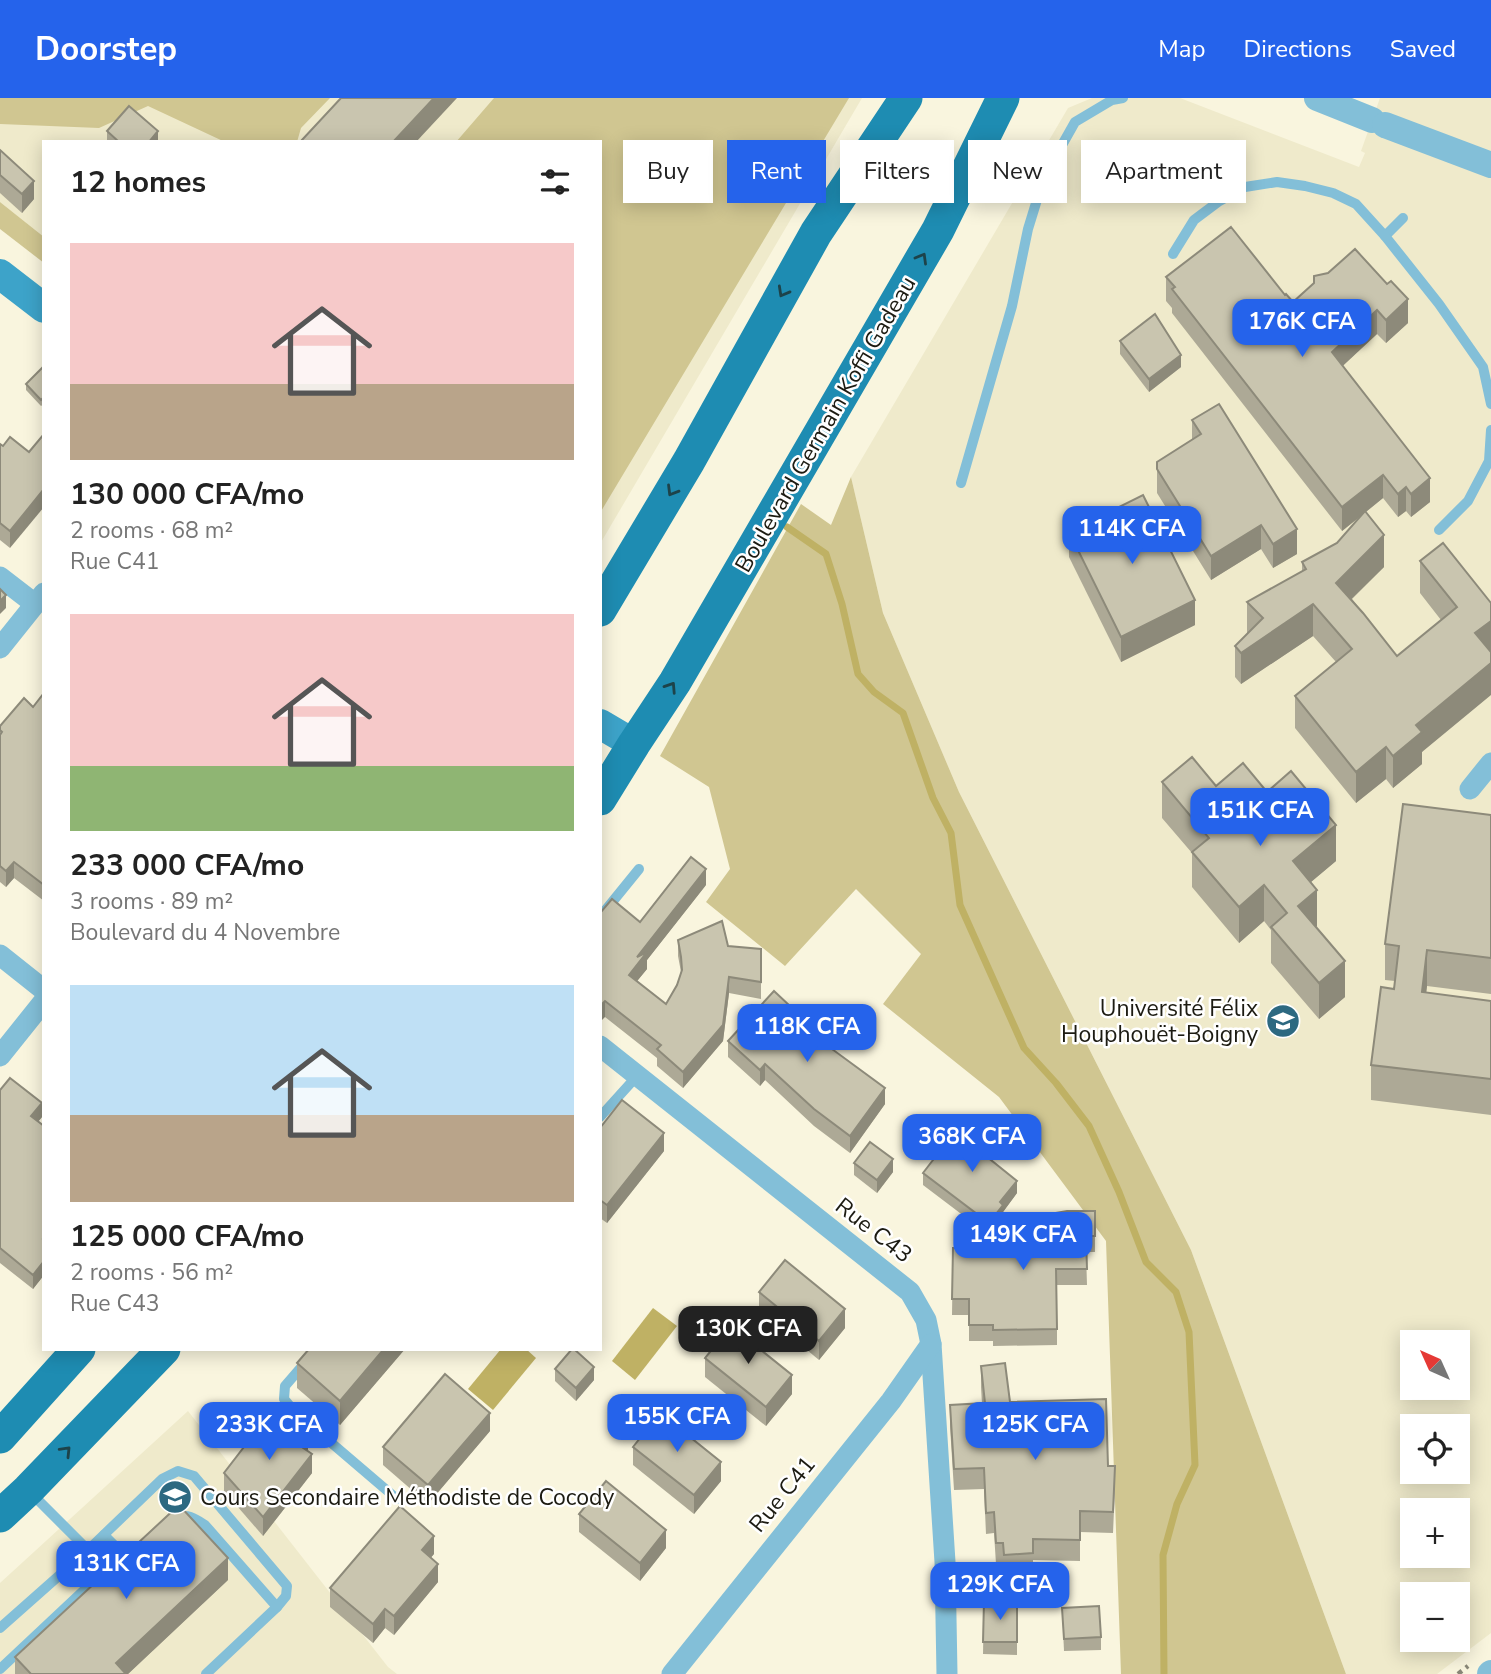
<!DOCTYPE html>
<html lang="en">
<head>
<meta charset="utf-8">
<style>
  :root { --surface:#fff; --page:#f2f2f2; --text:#222; --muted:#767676; --accent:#2563eb }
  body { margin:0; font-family:"Nunito Sans",sans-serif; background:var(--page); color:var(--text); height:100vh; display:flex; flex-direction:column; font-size:26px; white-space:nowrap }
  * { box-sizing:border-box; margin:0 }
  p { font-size:23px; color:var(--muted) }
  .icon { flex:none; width:38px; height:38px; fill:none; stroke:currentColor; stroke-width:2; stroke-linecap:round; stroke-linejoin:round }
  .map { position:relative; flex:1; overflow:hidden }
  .panel { position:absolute; left:42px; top:42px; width:560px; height:1211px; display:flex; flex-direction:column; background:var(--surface); border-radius:0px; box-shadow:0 4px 18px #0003 }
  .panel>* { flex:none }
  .guide { position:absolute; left:623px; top:42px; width:665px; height:63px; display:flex; gap:14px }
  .needle { width:46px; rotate:315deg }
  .tools { position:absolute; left:1400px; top:1232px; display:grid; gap:14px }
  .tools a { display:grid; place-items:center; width:70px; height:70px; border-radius:0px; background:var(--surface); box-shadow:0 4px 18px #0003; font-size:35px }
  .price { position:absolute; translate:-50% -60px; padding:0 16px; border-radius:14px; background:var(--accent); color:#fff; font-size:23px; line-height:46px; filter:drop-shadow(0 2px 4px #0008) }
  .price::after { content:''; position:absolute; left:50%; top:42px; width:21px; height:16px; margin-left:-10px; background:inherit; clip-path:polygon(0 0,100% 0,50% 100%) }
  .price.on { background:#222; color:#fff }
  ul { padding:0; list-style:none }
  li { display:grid; align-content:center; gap:14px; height:371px; padding:0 28px }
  li span { display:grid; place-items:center; height:217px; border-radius:0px; color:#555 }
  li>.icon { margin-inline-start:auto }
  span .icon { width:126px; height:126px; fill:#fffc; stroke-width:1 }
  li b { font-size:30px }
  h2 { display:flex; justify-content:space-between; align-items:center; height:84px; padding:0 28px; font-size:30px }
  .pill { padding:0 24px; border-radius:0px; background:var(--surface); box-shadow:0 4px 18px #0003; font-size:24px; line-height:63px }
  .pill.on { background:var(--accent); color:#fff }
  header { display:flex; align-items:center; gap:42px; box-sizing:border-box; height:98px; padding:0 35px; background:var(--accent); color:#fff }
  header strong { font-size:33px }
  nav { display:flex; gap:38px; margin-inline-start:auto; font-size:24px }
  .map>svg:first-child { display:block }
  .built { fill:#efeacb; fill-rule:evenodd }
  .green { fill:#d0c691 }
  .water { fill:#bfb164 }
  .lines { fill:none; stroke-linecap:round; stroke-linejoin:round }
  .stream { stroke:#bfb164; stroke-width:7 }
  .path { stroke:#898777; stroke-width:4.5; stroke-dasharray:5 5; stroke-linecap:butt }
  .service { stroke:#83bfd8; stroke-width:10 }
  .minor { stroke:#83bfd8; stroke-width:21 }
  .tertiary { stroke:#83bfd8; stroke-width:26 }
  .secondary { stroke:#3da3c9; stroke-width:30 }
  .primary { stroke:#1e8cb2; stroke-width:33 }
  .wall { fill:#ada996 }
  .shaded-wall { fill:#8d8a7a }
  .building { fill:#c9c5af; stroke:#8d8a7a; stroke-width:2 }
  .oneway { stroke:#1d434a }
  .labels { text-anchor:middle; stroke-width:5; stroke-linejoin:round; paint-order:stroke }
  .street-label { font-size:23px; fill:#1c1b12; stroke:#fff }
  .poi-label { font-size:23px; fill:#1c1b12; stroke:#fff; text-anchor:end }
</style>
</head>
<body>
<header>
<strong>Doorstep</strong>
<nav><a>Map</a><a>Directions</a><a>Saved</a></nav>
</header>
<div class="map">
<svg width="1491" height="1576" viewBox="0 0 1491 1576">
  <rect width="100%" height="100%" fill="#f9f5de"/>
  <g class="built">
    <polygon points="0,0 862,0 600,446 600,44 44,44 44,139 0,104"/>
    <path d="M1092 0H1180L1359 69 1365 55 1361 53 1380 0H1491V1535L1437 1576H1346L1191 1152 959 694 883 515 851 379 1068 10ZM1412 1244H1458V1290H1412ZM1412 1328H1458V1374H1412ZM1412 1412H1458V1458H1412ZM1412 1496H1458V1542H1412Z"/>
    <polygon points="188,1313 388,1569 397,1576 0,1576 0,1485"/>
  </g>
  <g class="green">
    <polygon points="0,0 330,0 301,30 297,44 225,44 148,8 99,30 0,26"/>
    <polygon points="494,0 849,0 600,415 600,44 456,44"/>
    <polygon points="0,104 44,139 44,165 0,131"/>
    <polygon points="851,379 883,515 959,694 1191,1152 1346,1576 1121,1576 1106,1143 999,999 883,906 921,856 856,791 785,868 706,804 730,771 709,689 660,658 801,406 831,427"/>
  </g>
  <g class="water">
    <polygon points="653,1210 677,1228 635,1282 612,1263"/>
    <polygon points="501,1251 526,1251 536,1260 493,1312 468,1291"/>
  </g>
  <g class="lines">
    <polyline class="stream" points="787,429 826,456 842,506 858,576 874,594 903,615 933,700 951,735 960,807 1024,950 1056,985 1089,1028 1119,1094 1146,1164 1176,1194 1189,1234 1195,1367 1177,1406 1163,1457 1164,1576"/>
    <polyline class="path" points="1458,1576 1468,1568"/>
    <g class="service">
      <polyline points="1385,138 1403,120"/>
      <polyline points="1173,156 1194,122 1218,104 1245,89 1277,84 1305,88 1333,95 1356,106 1385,138 1439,206 1483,269 1491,306"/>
      <polyline points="961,385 1012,208 1028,131 1044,79 1075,24 1112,2 1123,0"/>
      <polyline points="1439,432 1468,403 1489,363 1491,332"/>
      <polyline points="600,819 639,771"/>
      <polyline points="600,1019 637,978"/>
      <polyline points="317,1251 285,1288 284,1301 294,1313 397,1401"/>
      <path d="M176 1421C186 1414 196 1421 205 1427L277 1509"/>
      <polyline points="104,1437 125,1458 138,1455"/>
      <polyline points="0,1530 88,1452 30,1394"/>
      <polyline points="0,1571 95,1482 100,1475 99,1467 88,1452 162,1381 178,1373 194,1378 287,1488 286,1498 277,1509 206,1576"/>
    </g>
    <g class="minor">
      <polyline points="0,479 35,506"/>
      <polyline points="0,550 44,495"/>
      <polyline points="1470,691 1491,665"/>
      <polyline points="0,857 44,892"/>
      <polyline points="600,948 910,1194 926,1222 931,1246 945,1464 947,1576"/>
      <polyline points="0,958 44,903"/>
      <polyline points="672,1576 891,1303 931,1246"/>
    </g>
    <g class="tertiary">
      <polyline points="1317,0 1372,22"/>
      <polyline points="1385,27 1491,67"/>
      <polyline points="1490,1576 1491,1575"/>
    </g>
    <g class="secondary">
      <polyline points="0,176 44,210"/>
      <polyline points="600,626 634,646"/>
    </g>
    <g class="primary">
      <polyline points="600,512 689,363 816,135 906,0"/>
      <polyline points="600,701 634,646 675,584 938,132 1003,0"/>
      <polyline points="0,1339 79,1251"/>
      <polyline points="0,1418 28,1392 164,1251"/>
    </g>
  </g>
  <g class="wall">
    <polygon points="107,33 158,44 107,44"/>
    <polygon points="0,52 34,101 22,115 0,95"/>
    <polygon points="1166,179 1285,197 1293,204 1314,185 1408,225 1386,245 1377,236 1342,268 1430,404 1411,419 1406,413 1398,419 1383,400 1366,414 1384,469 1352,501 1397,558 1441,522 1420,495 1420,463 1491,505 1422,654 1422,666 1393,690 1386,681 1356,705 1295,630 1295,598 1336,564 1313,538 1241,586 1235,579 1235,548 1247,536 1247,504 1302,474 1302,464 1337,445 1362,417 1342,433 1172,215 1172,210 1166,203"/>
    <polygon points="1120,243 1181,269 1149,294 1120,256"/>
    <polygon points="44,272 44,306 41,308 26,292 26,286"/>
    <polygon points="1192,322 1297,456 1273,470 1261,451 1211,482 1157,395 1157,364 1192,342"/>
    <polygon points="10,339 10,450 0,442 0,346 3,348"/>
    <polygon points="1069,434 1195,527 1121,564 1069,459"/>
    <polygon points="44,595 44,803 14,780 6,789 0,784 0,628 33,609"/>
    <polygon points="1162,684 1267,694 1336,763 1311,784 1317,828 1316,829 1345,899 1319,921 1271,865 1271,832 1264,823 1239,845 1192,789 1192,755 1162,720"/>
    <polygon points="1491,717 1491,896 1427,888 1426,895 1491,903 1491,1017 1371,1002 1371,967 1394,891 1395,883 1385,882 1385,846"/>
    <polygon points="706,787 647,862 647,871 637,883 666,906 677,887 681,874 678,858 678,842 728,848 761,851 761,901 729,895 723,943 683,990 657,968 657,960 605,919 600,815 640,824"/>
    <polygon points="728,943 824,945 885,1006 850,1055 814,1028 765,982 760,988 728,959"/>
    <polygon points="0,992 42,1019 38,1024 44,1028 44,1177 33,1191 0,1165"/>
    <polygon points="600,1030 664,1053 607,1125 600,1120"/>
    <polygon points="943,1056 995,1058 992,1063 1017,1095 1003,1114 1003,1119 989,1137 923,1087 923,1075"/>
    <polygon points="854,1065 893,1074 877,1095 854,1077"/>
    <polygon points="1095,1113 1095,1154 1086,1154 1087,1187 1057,1187 1057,1247 993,1248 993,1243 969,1243 969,1217 952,1217 953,1150 1023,1149 1021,1137 1021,1121"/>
    <polygon points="759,1194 845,1230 819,1262 759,1212"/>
    <polygon points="405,1251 340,1327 297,1290 297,1265"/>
    <polygon points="705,1260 792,1296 766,1328 705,1279"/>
    <polygon points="981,1268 1010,1304 1108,1368 1115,1389 1113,1435 1080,1434 1080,1463 1033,1462 1033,1476 1004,1478 1003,1466 996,1466 994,1435 986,1436 984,1391 954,1392 950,1328 950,1307 982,1306 981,1289"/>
    <polygon points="555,1271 594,1282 576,1303 555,1283"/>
    <polygon points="490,1333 428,1406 383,1367 383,1349"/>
    <polygon points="633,1349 721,1383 694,1416 633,1367"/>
    <polygon points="308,1354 312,1375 263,1438 224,1393 224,1375"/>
    <polygon points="579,1416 666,1450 640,1483 579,1434"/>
    <polygon points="434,1456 431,1459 438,1484 394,1537 385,1530 373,1545 330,1509 330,1490"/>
    <polygon points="228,1482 128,1576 15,1576 15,1559"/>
    <polygon points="984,1503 1017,1504 1017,1557 983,1556"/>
    <polygon points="1062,1510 1101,1539 1101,1552 1064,1553"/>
  </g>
  <g class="shaded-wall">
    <polygon points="434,0 457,0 416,44 393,44"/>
    <polygon points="158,33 158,44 149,44"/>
    <polygon points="34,83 34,101 22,115 22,96"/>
    <polygon points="1408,201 1408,225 1386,245 1386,222"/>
    <polygon points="1377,212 1377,236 1332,278 1332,254"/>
    <polygon points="1181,257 1181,269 1149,294 1149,281"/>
    <polygon points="1383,377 1383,400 1342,433 1342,409"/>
    <polygon points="1430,380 1430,404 1411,419 1411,396"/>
    <polygon points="1406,389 1406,413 1398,419 1398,396"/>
    <polygon points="44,391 44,409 10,450 10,433"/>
    <polygon points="1261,427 1261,451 1211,482 1211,458"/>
    <polygon points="1297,431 1297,456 1273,470 1273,446"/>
    <polygon points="1384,437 1384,469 1336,516 1336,485"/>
    <polygon points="6,497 6,510 0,516 0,503"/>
    <polygon points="1195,502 1195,527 1121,564 1121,539"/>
    <polygon points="1313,506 1313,538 1241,586 1241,555"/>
    <polygon points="1491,523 1491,555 1475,535"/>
    <polygon points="1491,565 1491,597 1422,654 1422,666 1393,690 1393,658 1416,627"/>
    <polygon points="1386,649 1386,681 1356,705 1356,674"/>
    <polygon points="1336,727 1336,763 1293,799 1293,763"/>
    <polygon points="14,764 14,780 6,789 6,773"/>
    <polygon points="706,771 706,787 647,862 647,871 629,893 629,877 637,859"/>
    <polygon points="1264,787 1264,823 1239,845 1239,809"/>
    <polygon points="1317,792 1317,828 1298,844 1298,808"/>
    <polygon points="1427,852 1427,888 1422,930 1422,894"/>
    <polygon points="1345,863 1345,899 1319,921 1319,885"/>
    <polygon points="729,879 729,895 723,943 683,990 683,974"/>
    <polygon points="605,903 605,919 600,924 600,908"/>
    <polygon points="765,966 765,982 760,988 760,972"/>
    <polygon points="885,990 885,1006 850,1055 850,1038"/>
    <polygon points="42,1005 42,1019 31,1032 31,1018"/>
    <polygon points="664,1035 664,1053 607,1125 607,1107"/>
    <polygon points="995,1046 995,1058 986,1071 986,1058"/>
    <polygon points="893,1061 893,1074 877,1095 877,1082"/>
    <polygon points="1017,1083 1017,1095 1003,1114 1003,1119 989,1137 989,1125 1000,1104"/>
    <polygon points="44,1163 44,1177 33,1191 33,1177"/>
    <polygon points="845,1211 845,1230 819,1262 819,1243"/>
    <polygon points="384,1251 405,1251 340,1327 340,1303"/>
    <polygon points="594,1269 594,1282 576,1303 576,1290"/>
    <polygon points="792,1277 792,1296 766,1328 766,1309"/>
    <polygon points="490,1315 490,1333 428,1406 428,1387"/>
    <polygon points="308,1337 308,1355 299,1347"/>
    <polygon points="312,1356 312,1375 263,1438 263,1419"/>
    <polygon points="721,1364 721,1383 694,1416 694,1397"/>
    <polygon points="666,1432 666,1450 640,1483 640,1465"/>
    <polygon points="434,1438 434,1456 422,1470 422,1452"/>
    <polygon points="228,1460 228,1482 128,1576 116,1576 116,1565"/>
    <polygon points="438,1466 438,1484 394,1537 394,1518"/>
    <polygon points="385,1511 385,1530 373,1545 373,1526"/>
  </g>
  <g class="building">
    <polygon points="341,0 434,0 393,44 302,44 301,43"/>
    <polygon points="129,8 158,33 149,44 119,44 107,33"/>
    <polygon points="0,52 34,83 22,96 0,77"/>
    <polygon points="1231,129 1285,197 1286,196 1293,204 1314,185 1314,178 1328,175 1355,151 1387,186 1391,183 1408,201 1386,222 1377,212 1332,254 1430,380 1411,396 1406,389 1398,396 1383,377 1342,409 1172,191 1175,189 1166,179"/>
    <polygon points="1155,216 1181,257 1149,281 1120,243"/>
    <polygon points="42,270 44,272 44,299 41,302 26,286"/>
    <polygon points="1219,306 1297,431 1273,446 1261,427 1211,458 1157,371 1157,364 1201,336 1192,322"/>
    <polygon points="44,336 44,391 10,433 0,425 0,346 3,348 10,339 29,354"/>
    <polygon points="1143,397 1195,502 1121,539 1069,434"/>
    <polygon points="1365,413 1384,437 1336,485 1363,515 1397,558 1457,509 1420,463 1443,445 1491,505 1491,523 1475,535 1491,554 1491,565 1416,627 1422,634 1393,658 1386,649 1356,674 1295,598 1352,551 1313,506 1241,555 1235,548 1263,520 1247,504 1306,471 1302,464 1337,445"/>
    <polygon points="0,491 6,497 0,503"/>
    <polygon points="44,595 44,787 14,764 6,773 0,768 0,637 2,634 0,632 0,628 24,600 33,609"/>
    <polygon points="1192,659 1216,688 1243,665 1267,694 1291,673 1336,727 1293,763 1317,792 1298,808 1345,863 1319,885 1271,829 1287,815 1264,787 1239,809 1192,754 1209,740 1162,684"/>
    <polygon points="1403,706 1491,717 1491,860 1427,852 1422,894 1491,903 1491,981 1371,967 1381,889 1394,891 1399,848 1385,846"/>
    <polygon points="691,759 706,771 637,859 647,854 629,877 666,906 677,887 682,872 681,859 678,842 722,823 728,848 761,851 761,884 729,879 723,927 683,974 657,951 661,947 605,903 600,908 600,815 612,801 640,824"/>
    <polygon points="774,893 824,940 821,943 885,990 850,1038 814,1011 765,966 760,972 728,943"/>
    <polygon points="10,980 42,1005 31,1018 44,1028 44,1140 43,1141 44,1142 44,1163 33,1177 0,1150 0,992"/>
    <polygon points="622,1002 664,1035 607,1107 600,1102 600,1030"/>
    <polygon points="966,1025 995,1046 986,1058 1017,1083 1000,1104 1003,1107 989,1125 923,1075 940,1053 943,1056"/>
    <polygon points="870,1044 893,1061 877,1082 854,1065"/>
    <polygon points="1067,1113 1095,1113 1095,1138 1086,1138 1087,1171 1056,1171 1057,1231 993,1232 993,1227 969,1227 969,1201 952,1201 953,1150 1025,1149 1021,1121"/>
    <polygon points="785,1162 845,1211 819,1243 759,1194"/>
    <polygon points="731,1228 792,1277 766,1309 705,1260"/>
    <polygon points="309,1251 384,1251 340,1303 297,1265"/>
    <polygon points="572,1251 574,1251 594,1269 576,1290 555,1271"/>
    <polygon points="1005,1265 1010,1304 1106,1301 1108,1368 1115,1368 1113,1414 1080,1413 1080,1442 1033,1441 1033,1455 1004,1457 1003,1445 996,1445 994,1414 986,1415 984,1370 954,1371 950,1307 985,1305 981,1268"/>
    <polygon points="445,1276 490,1315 428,1387 383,1349"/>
    <polygon points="274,1310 308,1337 299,1347 312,1356 263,1419 224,1375"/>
    <polygon points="660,1315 721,1364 694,1397 633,1349"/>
    <polygon points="606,1383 666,1432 640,1465 579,1416"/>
    <polygon points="179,1407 228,1460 116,1565 126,1576 31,1576 15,1559"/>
    <polygon points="400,1408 434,1438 422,1452 438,1466 394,1518 385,1511 373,1526 330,1490"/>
    <polygon points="984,1503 1017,1504 1017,1544 983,1544"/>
    <polygon points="1099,1508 1101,1539 1064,1541 1062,1510"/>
  </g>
  <defs><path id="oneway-chevron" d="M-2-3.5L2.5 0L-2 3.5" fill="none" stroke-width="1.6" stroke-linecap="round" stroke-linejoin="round" transform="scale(1.75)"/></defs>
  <g class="oneway">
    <use href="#oneway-chevron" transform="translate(922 160) rotate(-60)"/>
    <use href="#oneway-chevron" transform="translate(783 194) rotate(119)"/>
    <use href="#oneway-chevron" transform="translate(672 393) rotate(121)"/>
    <use href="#oneway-chevron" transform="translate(671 589) rotate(-57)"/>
    <use href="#oneway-chevron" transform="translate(66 1353) rotate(-46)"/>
  </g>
  <defs>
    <g id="university-disc" transform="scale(1.75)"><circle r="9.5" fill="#2d6981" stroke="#fff"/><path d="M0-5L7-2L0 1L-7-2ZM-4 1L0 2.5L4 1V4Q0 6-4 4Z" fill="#fff"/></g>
    <g id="school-disc" transform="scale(1.75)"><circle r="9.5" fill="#2d6981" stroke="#fff"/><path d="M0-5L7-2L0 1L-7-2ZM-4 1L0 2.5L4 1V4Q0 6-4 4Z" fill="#fff"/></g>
  </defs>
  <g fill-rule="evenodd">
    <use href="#university-disc" x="1283" y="923"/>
    <use href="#school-disc" x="175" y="1399"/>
  </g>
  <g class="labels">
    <g class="street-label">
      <text transform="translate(825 326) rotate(-60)" y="8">Boulevard Germain Koffi Gadeau</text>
      <text transform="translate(874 1132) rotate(38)" y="8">Rue C43</text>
      <text transform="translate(782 1396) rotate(-51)" y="8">Rue C41</text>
    </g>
    <g class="poi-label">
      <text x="1258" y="918">Université Félix<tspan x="1258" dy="26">Houphouët-Boigny</tspan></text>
      <text x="200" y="1407" text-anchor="start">Cours Secondaire Méthodiste de Cocody</text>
    </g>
  </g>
</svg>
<div class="tools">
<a><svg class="needle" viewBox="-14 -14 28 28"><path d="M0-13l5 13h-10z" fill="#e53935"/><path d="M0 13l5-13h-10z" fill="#767676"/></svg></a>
<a><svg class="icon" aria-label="locate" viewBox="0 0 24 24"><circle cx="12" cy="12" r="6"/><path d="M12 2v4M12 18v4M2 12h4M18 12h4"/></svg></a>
<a>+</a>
<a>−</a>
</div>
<b class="price" style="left:1302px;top:261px">176K CFA</b>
<b class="price" style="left:1132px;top:468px">114K CFA</b>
<b class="price" style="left:1260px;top:750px">151K CFA</b>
<b class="price" style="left:807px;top:966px">118K CFA</b>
<b class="price" style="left:972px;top:1076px">368K CFA</b>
<b class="price" style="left:1023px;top:1174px">149K CFA</b>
<b class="price on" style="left:748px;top:1268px">130K CFA</b>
<b class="price" style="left:677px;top:1356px">155K CFA</b>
<b class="price" style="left:269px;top:1364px">233K CFA</b>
<b class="price" style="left:1035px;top:1364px">125K CFA</b>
<b class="price" style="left:126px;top:1503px">131K CFA</b>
<b class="price" style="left:1000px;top:1524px">129K CFA</b>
<div class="guide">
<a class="pill">Buy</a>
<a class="pill on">Rent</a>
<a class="pill">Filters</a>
<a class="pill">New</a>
<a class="pill">Apartment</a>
</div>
<section class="panel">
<h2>12 homes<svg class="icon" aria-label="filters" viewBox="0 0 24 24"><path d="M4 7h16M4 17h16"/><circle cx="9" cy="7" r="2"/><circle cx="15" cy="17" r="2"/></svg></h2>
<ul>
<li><span style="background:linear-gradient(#f6c9c9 65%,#b9a48a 0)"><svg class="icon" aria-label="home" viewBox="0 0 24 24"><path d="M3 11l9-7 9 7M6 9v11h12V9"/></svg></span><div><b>130 000 CFA/mo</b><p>2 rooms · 68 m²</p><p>Rue C41</p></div></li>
<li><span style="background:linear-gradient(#f6c9c9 70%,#8fb573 0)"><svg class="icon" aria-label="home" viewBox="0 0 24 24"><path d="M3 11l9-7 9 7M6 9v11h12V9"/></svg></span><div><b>233 000 CFA/mo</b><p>3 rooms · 89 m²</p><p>Boulevard du 4 Novembre</p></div></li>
<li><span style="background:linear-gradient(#bfe0f5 60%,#b9a48a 0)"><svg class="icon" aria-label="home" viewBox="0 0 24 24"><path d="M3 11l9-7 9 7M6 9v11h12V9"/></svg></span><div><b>125 000 CFA/mo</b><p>2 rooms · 56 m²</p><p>Rue C43</p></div></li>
</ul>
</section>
</div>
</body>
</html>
